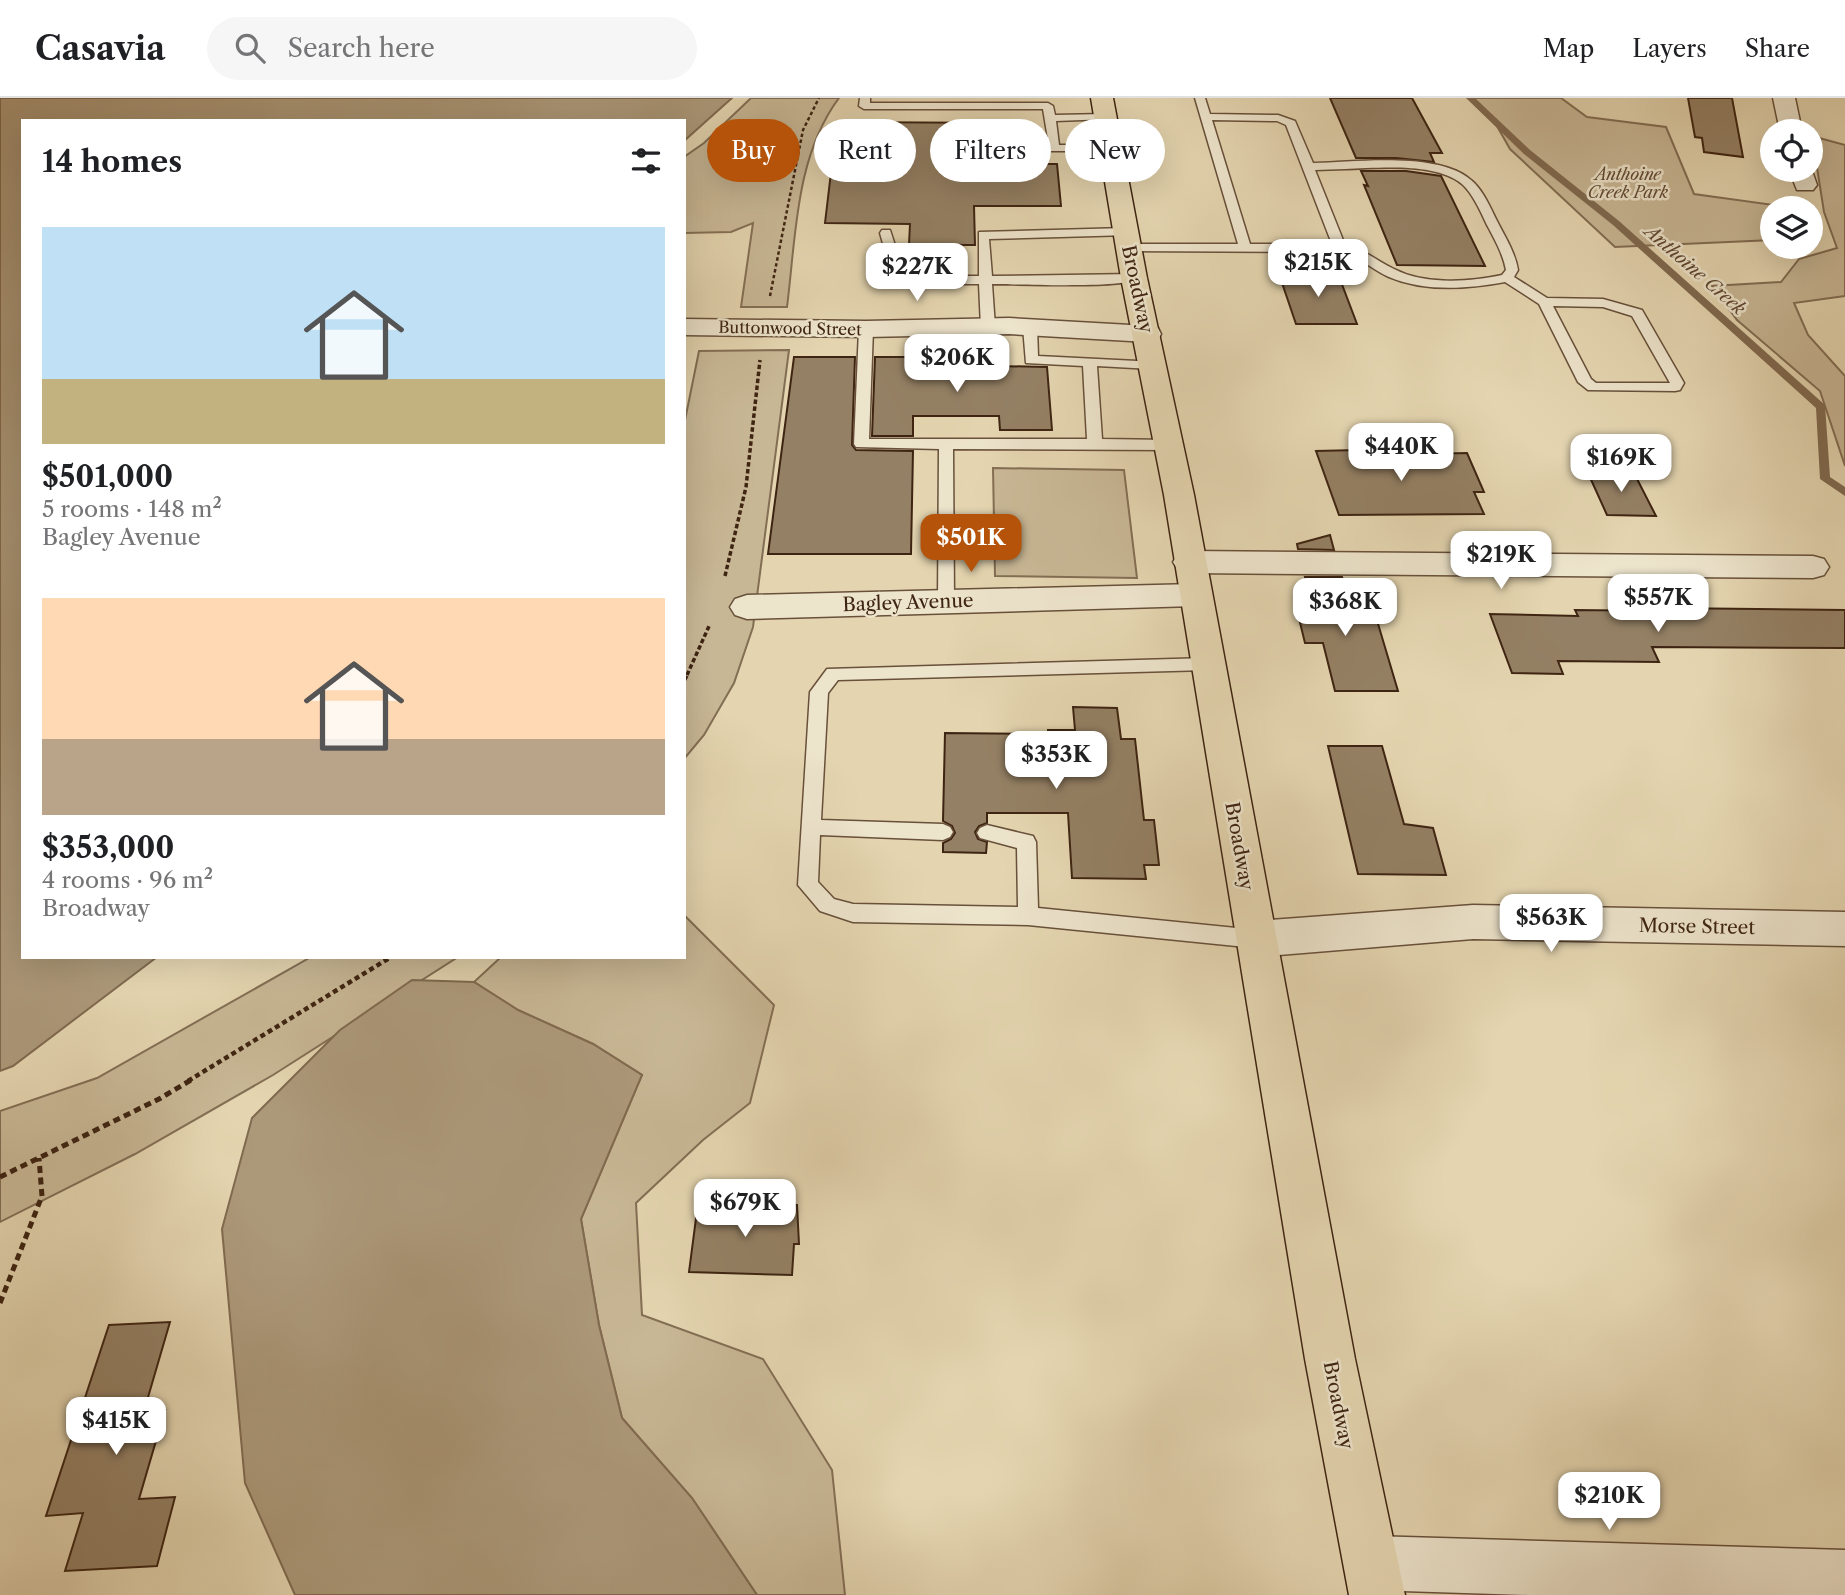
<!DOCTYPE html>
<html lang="en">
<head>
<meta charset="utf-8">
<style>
  :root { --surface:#fff; --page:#f6f6f6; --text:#202124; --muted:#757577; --line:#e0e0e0; --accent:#b45309 }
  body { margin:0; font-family:"Libre Caslon Text",serif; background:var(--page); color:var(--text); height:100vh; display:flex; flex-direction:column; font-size:26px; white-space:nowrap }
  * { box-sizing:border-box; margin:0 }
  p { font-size:23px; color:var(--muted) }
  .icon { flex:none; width:38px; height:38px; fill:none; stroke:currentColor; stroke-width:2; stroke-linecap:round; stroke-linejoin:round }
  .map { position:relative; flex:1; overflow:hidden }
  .drawer { position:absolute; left:21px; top:21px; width:665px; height:840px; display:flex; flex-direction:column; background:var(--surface); border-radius:0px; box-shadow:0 7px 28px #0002 }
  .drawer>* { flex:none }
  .top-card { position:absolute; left:707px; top:21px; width:665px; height:63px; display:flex; gap:14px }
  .fabs { position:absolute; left:1760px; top:21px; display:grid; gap:14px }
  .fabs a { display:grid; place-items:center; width:63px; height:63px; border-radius:50%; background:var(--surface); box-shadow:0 7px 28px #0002; font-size:35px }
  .price { position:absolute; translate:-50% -60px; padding:0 16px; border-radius:14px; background:#fff; color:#222; font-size:23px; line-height:46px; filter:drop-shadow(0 2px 4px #0008) }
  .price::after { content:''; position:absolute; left:50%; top:42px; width:21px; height:16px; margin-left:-10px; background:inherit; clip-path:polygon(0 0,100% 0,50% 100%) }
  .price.selected { background:var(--accent); color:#fff }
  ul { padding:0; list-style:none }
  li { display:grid; align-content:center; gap:14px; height:371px; padding:0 21px }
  li span { display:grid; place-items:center; height:217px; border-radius:0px; color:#555 }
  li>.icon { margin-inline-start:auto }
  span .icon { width:126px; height:126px; fill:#fffc; stroke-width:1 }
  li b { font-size:30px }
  h2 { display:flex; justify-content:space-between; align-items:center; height:84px; padding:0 21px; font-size:30px }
  .tag { padding:0 24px; border-radius:32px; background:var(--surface); box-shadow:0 7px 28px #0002; font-size:24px; line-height:63px }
  .tag.selected { background:var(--accent); color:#fff }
  header { display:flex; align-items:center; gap:42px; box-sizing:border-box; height:98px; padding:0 35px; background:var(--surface); border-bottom:2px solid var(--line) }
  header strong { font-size:33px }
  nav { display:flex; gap:38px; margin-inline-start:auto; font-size:24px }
  .search { width:490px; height:63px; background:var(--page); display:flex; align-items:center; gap:18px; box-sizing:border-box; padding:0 24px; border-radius:38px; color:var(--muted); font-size:26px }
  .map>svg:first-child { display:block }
  .green { fill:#c8b795; stroke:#836e54; stroke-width:2 }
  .water { fill:#ac997a; stroke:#806a50; stroke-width:2 }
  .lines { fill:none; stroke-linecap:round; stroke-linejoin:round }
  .stream { fill:#806a50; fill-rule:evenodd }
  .building { fill:#948064; stroke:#3e2412; stroke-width:2 }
  .service-casing { stroke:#68503a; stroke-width:3 }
  .minor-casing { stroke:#68503a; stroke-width:3 }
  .primary-casing { stroke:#3e2412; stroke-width:3 }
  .path-far3 { stroke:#3e2412; stroke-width:2.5; stroke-dasharray:3.5 2.5; stroke-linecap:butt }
  .path-far2 { stroke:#3e2412; stroke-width:3.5; stroke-dasharray:4.5 2.5; stroke-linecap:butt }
  .path-far1 { stroke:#3e2412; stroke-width:4.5; stroke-dasharray:5 3.5; stroke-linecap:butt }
  .path { stroke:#3e2412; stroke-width:5; stroke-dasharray:7 4.5; stroke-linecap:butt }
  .service { fill:#ede4cc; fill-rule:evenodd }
  .minor { fill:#ede4cc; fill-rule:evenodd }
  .primary { fill:#e4d5b0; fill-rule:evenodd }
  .labels { text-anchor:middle; stroke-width:5; stroke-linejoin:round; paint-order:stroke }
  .far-park-label { font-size:16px; font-style:italic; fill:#604933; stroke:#ede4cc }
  .far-street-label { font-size:16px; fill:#3e2412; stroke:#ede4cc }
  .far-water-label { font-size:18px; font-style:italic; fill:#5f4731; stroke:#ede4cc }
  .street-label { font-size:19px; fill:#3e2412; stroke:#ede4cc }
</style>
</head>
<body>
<header>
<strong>Casavia</strong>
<div class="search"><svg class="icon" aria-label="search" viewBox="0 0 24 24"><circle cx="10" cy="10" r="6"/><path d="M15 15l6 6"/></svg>Search here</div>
<nav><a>Map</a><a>Layers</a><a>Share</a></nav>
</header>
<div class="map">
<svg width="1845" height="1497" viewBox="0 0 1845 1497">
  <rect width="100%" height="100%" fill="#e4d5b0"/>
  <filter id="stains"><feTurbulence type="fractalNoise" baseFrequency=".00286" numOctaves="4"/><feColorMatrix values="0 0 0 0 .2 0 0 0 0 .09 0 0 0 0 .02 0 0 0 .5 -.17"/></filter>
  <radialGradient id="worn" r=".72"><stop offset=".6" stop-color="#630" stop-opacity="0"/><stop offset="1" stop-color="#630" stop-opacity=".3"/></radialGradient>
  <g class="green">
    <path d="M751 0H839C795 59 796 139 787 209H741L753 125 731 134 684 135V59L704 45Z"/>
    <polygon points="1470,0 1561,0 1587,19 1666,29 1694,96 1774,107 1773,142 1615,149 1510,51 1493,21"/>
    <polygon points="1812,38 1845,47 1845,198 1794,205 1808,237 1845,278 1845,368 1820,293 1737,222 1712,188 1781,184 1799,161 1837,150 1824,114"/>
    <polygon points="789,252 753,529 734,585 704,637 684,661 684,327 699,253"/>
    <polygon points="993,370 1124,372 1137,480 995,478"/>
    <polygon points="684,817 774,907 750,1005 703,1042 636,1105 642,1217 763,1261 832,1372 845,1497 757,1497 692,1400 622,1320 599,1227 581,1121 642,977 593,946 518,912 474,884 501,859 684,859"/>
    <polygon points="311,859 458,859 273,977 135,1056 0,1124 0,1013 97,980"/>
  </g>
  <g class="water">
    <polygon points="0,0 732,0 684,43 684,23 23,23 23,859 157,859 13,968 0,973"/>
    <polygon points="412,882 474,884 518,912 593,946 642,977 581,1121 599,1227 622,1320 692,1400 757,1497 295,1497 245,1385 222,1131 252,1020 340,932"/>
  </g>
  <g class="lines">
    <polygon class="stream" points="1466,0 1475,0 1530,52 1619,123 1825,307 1830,379 1845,389 1845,398 1820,381 1816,310 1613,127 1524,56"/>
  </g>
  <g class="building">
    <polygon points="1330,0 1412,0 1442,55 1430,55 1434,64 1396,60 1356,60"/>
    <polygon points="1688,0 1732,0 1743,59 1704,54 1702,40 1695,39"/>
    <polygon points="837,24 1009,25 1011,66 1057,66 1061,108 974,108 975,147 909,147 910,126 825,125"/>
    <polygon points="1361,73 1406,73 1441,78 1485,168 1397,167 1364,87 1368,88"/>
    <polygon points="1279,176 1338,176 1357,226 1296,226"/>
    <polygon points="794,259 855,259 852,347 856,352 913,353 911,456 768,456"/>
    <polygon points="875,259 950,259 950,267 1047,269 1052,332 1000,332 999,318 913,318 913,338 872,338"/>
    <polygon points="1359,352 1360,355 1378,355 1379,357 1467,355 1484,394 1474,394 1484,416 1339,417 1316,353"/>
    <polygon points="1588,375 1634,375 1656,418 1607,417"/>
    <polygon points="1330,437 1334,452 1298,451 1297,446"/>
    <polygon points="1305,479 1342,479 1353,519 1376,519 1398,593 1335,593 1323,545 1305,545 1295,504 1312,504"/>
    <polygon points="1665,510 1845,512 1845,550 1652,549 1659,564 1558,563 1563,576 1512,575 1490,516 1578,518 1575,512 1667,513"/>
    <polygon points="1073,609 1117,610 1121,641 1135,641 1144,722 1154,722 1159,767 1144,767 1146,781 1072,780 1068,715 987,715 987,725 979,728 975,734 978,741 987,744 986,755 943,754 943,745 951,741 955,735 952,728 943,723 945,635 1048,636 1048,632 1075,632"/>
    <polygon points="1328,648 1382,648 1404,726 1433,730 1446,777 1358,776"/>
    <polygon points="698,1105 797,1107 799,1146 794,1146 792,1177 689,1174"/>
    <polygon points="170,1224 144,1313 165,1312 139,1401 175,1399 157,1468 65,1473 83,1415 46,1418 109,1227"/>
  </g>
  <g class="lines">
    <g class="service-casing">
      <g id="service">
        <polygon points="860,0 870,0 870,5 1048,5 1053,8 1055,17 1105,16 1109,17 1109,21 1056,23 1059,47 1111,47 1117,50 1111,53 1050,53 1043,11 864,11 859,8"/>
        <path d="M1195 0H1205L1210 16 1278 17 1295 23 1313 65C1354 64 1439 53 1471 82 1483 92 1490 109 1497 123 1505 139 1515 154 1518 172L1514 179 1547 200 1603 201 1642 212 1684 285 1680 292 1675 293 1588 292 1578 284 1539 206 1505 184C1468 191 1424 194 1389 179 1372 172 1359 157 1340 154L1125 153V147L1129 146H1238ZM1212 22 1277 23 1286 27 1332 146H1250ZM1345 71C1378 70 1436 64 1462 86 1473 96 1481 114 1487 127 1495 142 1503 156 1506 172L1502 177C1469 184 1425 187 1394 171 1377 163 1364 151 1345 147L1315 72ZM1553 208 1603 209 1632 218 1670 285H1596L1591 281Z"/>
        <path d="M1126 130 1130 131V137L989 141 992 178 1134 176 1140 180C1127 191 1017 186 992 186L995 229 988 233 981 229 979 186H915L892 177 880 135 882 132H890L903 172 917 178H979V134Z"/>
        <polygon points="1030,225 1037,229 1038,258 1157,264 1159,267 1152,271 1097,268 1102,341 1169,342 1176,347 1169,352 953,351 954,503 952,507 940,507 938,503 939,351 856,349 854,346 859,231 866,227 873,231 869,341 1087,341 1083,268 1026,265 1023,229"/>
        <polygon points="1208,560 1214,562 1217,566 1214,570 1208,572 838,582 828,595 821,722 943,726 950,729 953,734 950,739 943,742 820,737 818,784 834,801 853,806 1018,809 1017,750 980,740 977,735 980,730 987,727 1033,738 1036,744 1038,810 1256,832 1263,835 1266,841 1263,847 1256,850 1028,827 853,824 820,813 798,787 810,594 827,571"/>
      </g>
    </g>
    <g class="minor-casing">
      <g id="minor">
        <polygon points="1773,0 1795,0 1802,33 1780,33"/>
        <polygon points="1811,70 1817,87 1813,92 1797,92 1789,72"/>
        <polygon points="1009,220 1148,228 1158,230 1161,236 1158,242 1148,244 1009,236 866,239 684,237 684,221 866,223"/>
        <polygon points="1189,453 1813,458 1824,461 1829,469 1824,477 1813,480 1189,475 1178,472 1173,464 1178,456"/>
        <polygon points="1195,486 1207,489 1211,497 1207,505 1195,508 747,521 735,517 730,509 735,501 747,497"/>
        <polygon points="1473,807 1845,814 1845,848 1473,841 1256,859 1242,853 1236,841 1242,829 1256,823"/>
        <polygon points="1371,1438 1845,1452 1845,1497 1528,1497 1371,1492 1352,1484 1344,1465 1352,1446"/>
      </g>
    </g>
    <g class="primary-casing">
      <polygon id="primary" points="1091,0 1113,0 1147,180 1194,397 1355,1261 1405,1497 1349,1497 1305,1261 1164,397 1121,180"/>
    </g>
    <polyline class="path-far3" points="770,198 803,32 819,0"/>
    <g class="path-far2">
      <polyline points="725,478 746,389 760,262"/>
      <polyline points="687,577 710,526"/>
    </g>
    <g class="path-far1">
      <polyline points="684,582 688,575"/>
      <polyline points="188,983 391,859"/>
    </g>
    <g class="path">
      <polyline points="0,1079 159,1001 191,982"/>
      <polyline points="0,1205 42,1098 39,1060"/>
    </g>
    <use href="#service" class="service"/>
    <use href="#minor" class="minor"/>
    <use href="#primary" class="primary"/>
  </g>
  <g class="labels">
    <g class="far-park-label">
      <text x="1628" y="82">Anthoine<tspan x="1628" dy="18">Creek Park</tspan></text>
    </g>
    <g class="far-street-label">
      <text transform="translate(790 230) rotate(1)" y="6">Buttonwood Street</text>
    </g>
    <g class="far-water-label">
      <text transform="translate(1695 172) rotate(41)" y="6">Anthoine Creek</text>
    </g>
    <g class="street-label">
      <text transform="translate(1138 191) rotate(78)" y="7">Broadway</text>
      <text transform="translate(908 504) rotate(-2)" y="7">Bagley Avenue</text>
      <text transform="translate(1240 748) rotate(80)" y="7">Broadway</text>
      <text transform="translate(1697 828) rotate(1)" y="7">Morse Street</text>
      <text transform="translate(1339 1307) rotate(79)" y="7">Broadway</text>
    </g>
  </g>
  <rect width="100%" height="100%" filter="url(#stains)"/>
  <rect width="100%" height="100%" fill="url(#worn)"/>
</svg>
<div class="fabs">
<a><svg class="icon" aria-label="locate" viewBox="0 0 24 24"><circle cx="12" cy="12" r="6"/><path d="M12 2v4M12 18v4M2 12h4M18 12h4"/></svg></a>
<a><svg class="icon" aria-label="layers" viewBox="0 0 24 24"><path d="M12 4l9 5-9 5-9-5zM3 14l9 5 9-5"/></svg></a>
</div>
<b class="price" style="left:1318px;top:201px">$215K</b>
<b class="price" style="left:917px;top:205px">$227K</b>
<b class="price" style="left:957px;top:296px">$206K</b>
<b class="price" style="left:1401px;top:385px">$440K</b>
<b class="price" style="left:1621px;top:396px">$169K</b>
<b class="price selected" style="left:971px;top:476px">$501K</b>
<b class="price" style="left:1501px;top:493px">$219K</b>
<b class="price" style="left:1658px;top:536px">$557K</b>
<b class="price" style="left:1345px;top:540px">$368K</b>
<b class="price" style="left:1056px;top:693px">$353K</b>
<b class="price" style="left:1551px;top:856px">$563K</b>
<b class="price" style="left:745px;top:1141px">$679K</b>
<b class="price" style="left:116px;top:1359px">$415K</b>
<b class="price" style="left:1609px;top:1434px">$210K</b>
<div class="top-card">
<a class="tag selected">Buy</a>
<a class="tag">Rent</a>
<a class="tag">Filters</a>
<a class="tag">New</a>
</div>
<section class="drawer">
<h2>14 homes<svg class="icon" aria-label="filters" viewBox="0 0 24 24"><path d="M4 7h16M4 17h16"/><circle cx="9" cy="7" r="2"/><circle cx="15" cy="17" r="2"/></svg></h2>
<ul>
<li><span style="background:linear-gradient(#bfe0f5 70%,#c2b280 0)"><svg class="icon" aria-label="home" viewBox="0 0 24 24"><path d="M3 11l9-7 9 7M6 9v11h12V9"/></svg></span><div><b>$501,000</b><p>5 rooms · 148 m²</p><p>Bagley Avenue</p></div></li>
<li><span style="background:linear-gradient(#ffd9b3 65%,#b9a48a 0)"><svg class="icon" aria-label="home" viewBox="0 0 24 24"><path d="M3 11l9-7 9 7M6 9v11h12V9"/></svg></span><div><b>$353,000</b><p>4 rooms · 96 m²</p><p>Broadway</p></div></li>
</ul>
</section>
</div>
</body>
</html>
